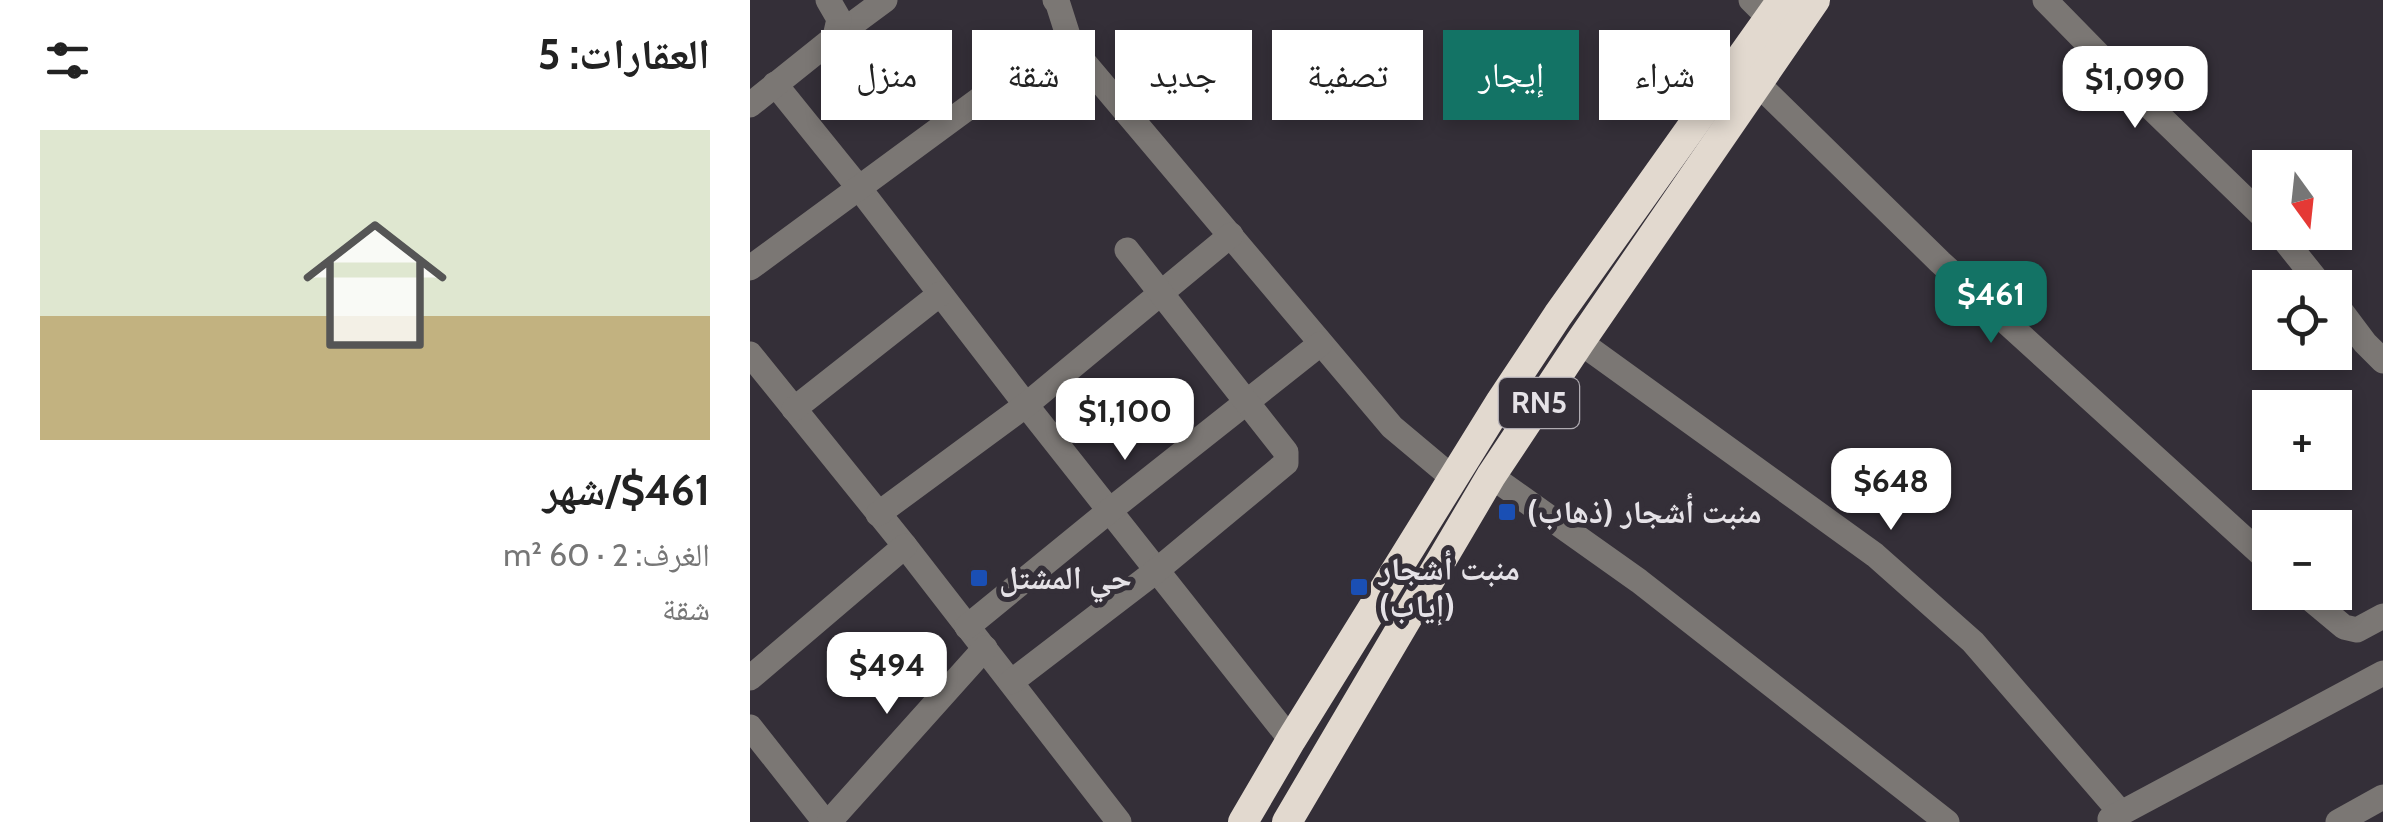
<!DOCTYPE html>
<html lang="ar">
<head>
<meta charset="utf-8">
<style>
  :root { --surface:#fff; --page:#f6f6f6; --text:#222; --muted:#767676; --line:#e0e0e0; --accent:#137365 }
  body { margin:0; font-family:Cabin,"Noto Naskh Arabic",sans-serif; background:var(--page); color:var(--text); direction:rtl; height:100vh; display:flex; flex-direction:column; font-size:38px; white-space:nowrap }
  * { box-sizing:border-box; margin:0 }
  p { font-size:32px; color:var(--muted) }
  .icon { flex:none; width:55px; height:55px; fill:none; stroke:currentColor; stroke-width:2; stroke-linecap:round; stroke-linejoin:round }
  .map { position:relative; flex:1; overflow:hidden; direction:ltr }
  .sheet { display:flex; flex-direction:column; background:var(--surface); width:750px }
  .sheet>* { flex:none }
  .banner { position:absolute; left:30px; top:30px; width:950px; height:90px; direction:rtl; display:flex; gap:20px }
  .needle { width:65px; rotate:165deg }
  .buttons { position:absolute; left:1502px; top:150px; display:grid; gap:20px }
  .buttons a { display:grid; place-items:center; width:100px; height:100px; border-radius:0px; background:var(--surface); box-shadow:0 5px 15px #0003; font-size:50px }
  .price { position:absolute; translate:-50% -85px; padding:0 22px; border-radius:20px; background:#fff; color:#222; font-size:32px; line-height:65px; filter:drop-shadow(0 2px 5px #0008) }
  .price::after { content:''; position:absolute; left:50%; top:60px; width:30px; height:22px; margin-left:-15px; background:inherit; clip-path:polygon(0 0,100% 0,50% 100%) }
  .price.selected { background:var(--accent); color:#fff }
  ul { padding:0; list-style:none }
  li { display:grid; align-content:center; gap:20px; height:530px; padding:0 40px }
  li+li { border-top:2px solid var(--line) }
  li span { display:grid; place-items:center; height:310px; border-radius:0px; color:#555 }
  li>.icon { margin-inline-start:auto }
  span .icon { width:180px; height:180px; fill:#fffc; stroke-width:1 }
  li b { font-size:42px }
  h2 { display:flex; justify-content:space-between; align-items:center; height:120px; padding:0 40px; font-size:42px }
  .chip { padding:0 35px; border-radius:0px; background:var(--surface); box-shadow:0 5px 15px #0003; font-size:35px; line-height:90px }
  .chip.selected { background:var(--accent); color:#fff }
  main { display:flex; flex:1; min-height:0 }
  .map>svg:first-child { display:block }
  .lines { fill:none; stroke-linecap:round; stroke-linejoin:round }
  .minor { stroke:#7b7774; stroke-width:25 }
  .highway { stroke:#e2d9cf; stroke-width:30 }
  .transit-dot { fill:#1a4fb4; stroke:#342f38; stroke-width:4 }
  .labels { text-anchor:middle; stroke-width:10; stroke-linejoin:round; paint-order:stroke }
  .shield { fill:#342f38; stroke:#b0acb2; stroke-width:2.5 }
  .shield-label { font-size:30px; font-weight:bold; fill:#e5e2e7 }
  .poi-label { font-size:32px; font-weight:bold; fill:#e5e2e7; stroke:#342f38; text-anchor:start }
</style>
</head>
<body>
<main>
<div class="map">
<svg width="1633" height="822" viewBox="0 0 1633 822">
  <rect width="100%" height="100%" fill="#342f38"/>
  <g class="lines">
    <g class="minor">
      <polyline points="305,0 308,4 322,48"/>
      <polyline points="1001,0 1031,30"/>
      <polyline points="1295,0 1394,101 1520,223"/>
      <polyline points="85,37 135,0"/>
      <polyline points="1007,83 1190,262 1520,562"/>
      <polyline points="25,84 109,188 276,405 541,740"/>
      <polyline points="0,105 85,37 89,19 78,0"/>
      <polyline points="1528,232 1573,288"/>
      <polyline points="0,268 302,46 313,44 322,48 642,427 704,479"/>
      <polyline points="1585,303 1615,343 1633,361"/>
      <polyline points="830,342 1125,555 1223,642 1371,813"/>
      <polyline points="0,354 155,546 369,822"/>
      <polyline points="44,409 190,294"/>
      <polyline points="741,476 889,581 1197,822"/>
      <polyline points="128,514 276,405 481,235"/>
      <polyline points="1552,592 1594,627 1607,630 1633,616"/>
      <polyline points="217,627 359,511 570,344"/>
      <polyline points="0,678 155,546"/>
      <polyline points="261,682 406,571 536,463 536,452 377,250"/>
      <polyline points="0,727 75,822"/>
      <polyline points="1360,819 1633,673"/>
      <polyline points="79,822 235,648"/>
      <polyline points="1588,822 1633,797"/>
    </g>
    <g class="highway">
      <polyline points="493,822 541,740 751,401 808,315 1032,0"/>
      <polyline points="537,822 741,476 830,342 1065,0"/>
    </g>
  </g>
  <g class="transit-dot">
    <rect x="747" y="502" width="20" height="20" rx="5"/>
    <rect x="219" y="568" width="20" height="20" rx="5"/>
    <rect x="599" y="577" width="20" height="20" rx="5"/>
  </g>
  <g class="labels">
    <rect class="shield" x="749" y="378" width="80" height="50" rx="8"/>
    <g class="shield-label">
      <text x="789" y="413">RN5</text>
    </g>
    <g class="poi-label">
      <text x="777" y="523">منبت أشجار (ذهاب)</text>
      <text x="629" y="580">منبت أشجار<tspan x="629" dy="37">(إياب)</tspan></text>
      <text x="249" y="589">حي المشتل</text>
    </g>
  </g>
</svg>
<div class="buttons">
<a><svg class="needle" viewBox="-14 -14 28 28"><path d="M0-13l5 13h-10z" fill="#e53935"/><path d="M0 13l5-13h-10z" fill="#767676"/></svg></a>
<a><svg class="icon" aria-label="locate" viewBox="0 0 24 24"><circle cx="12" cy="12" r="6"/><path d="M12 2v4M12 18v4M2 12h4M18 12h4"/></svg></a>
<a>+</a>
<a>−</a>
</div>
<b class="price" style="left:1385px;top:131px">$1,090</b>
<b class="price selected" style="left:1241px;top:346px">$461</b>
<b class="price" style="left:375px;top:463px">$1,100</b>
<b class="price" style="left:1141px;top:533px">$648</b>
<b class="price" style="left:137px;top:717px">$494</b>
<div class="banner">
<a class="chip">شراء</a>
<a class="chip selected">إيجار</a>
<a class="chip">تصفية</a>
<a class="chip">جديد</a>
<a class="chip">شقة</a>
<a class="chip">منزل</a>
</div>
</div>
<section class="sheet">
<h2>العقارات: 5<svg class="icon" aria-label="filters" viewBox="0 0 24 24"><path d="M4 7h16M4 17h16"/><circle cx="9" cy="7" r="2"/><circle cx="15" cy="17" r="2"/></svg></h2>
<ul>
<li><span style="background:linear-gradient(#dfe7d0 60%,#c2b280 0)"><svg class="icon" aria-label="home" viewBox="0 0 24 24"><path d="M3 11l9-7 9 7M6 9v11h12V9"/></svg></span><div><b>$461/شهر</b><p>الغرف: 2 · 60 m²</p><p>شقة</p></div></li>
</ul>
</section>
</main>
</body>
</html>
